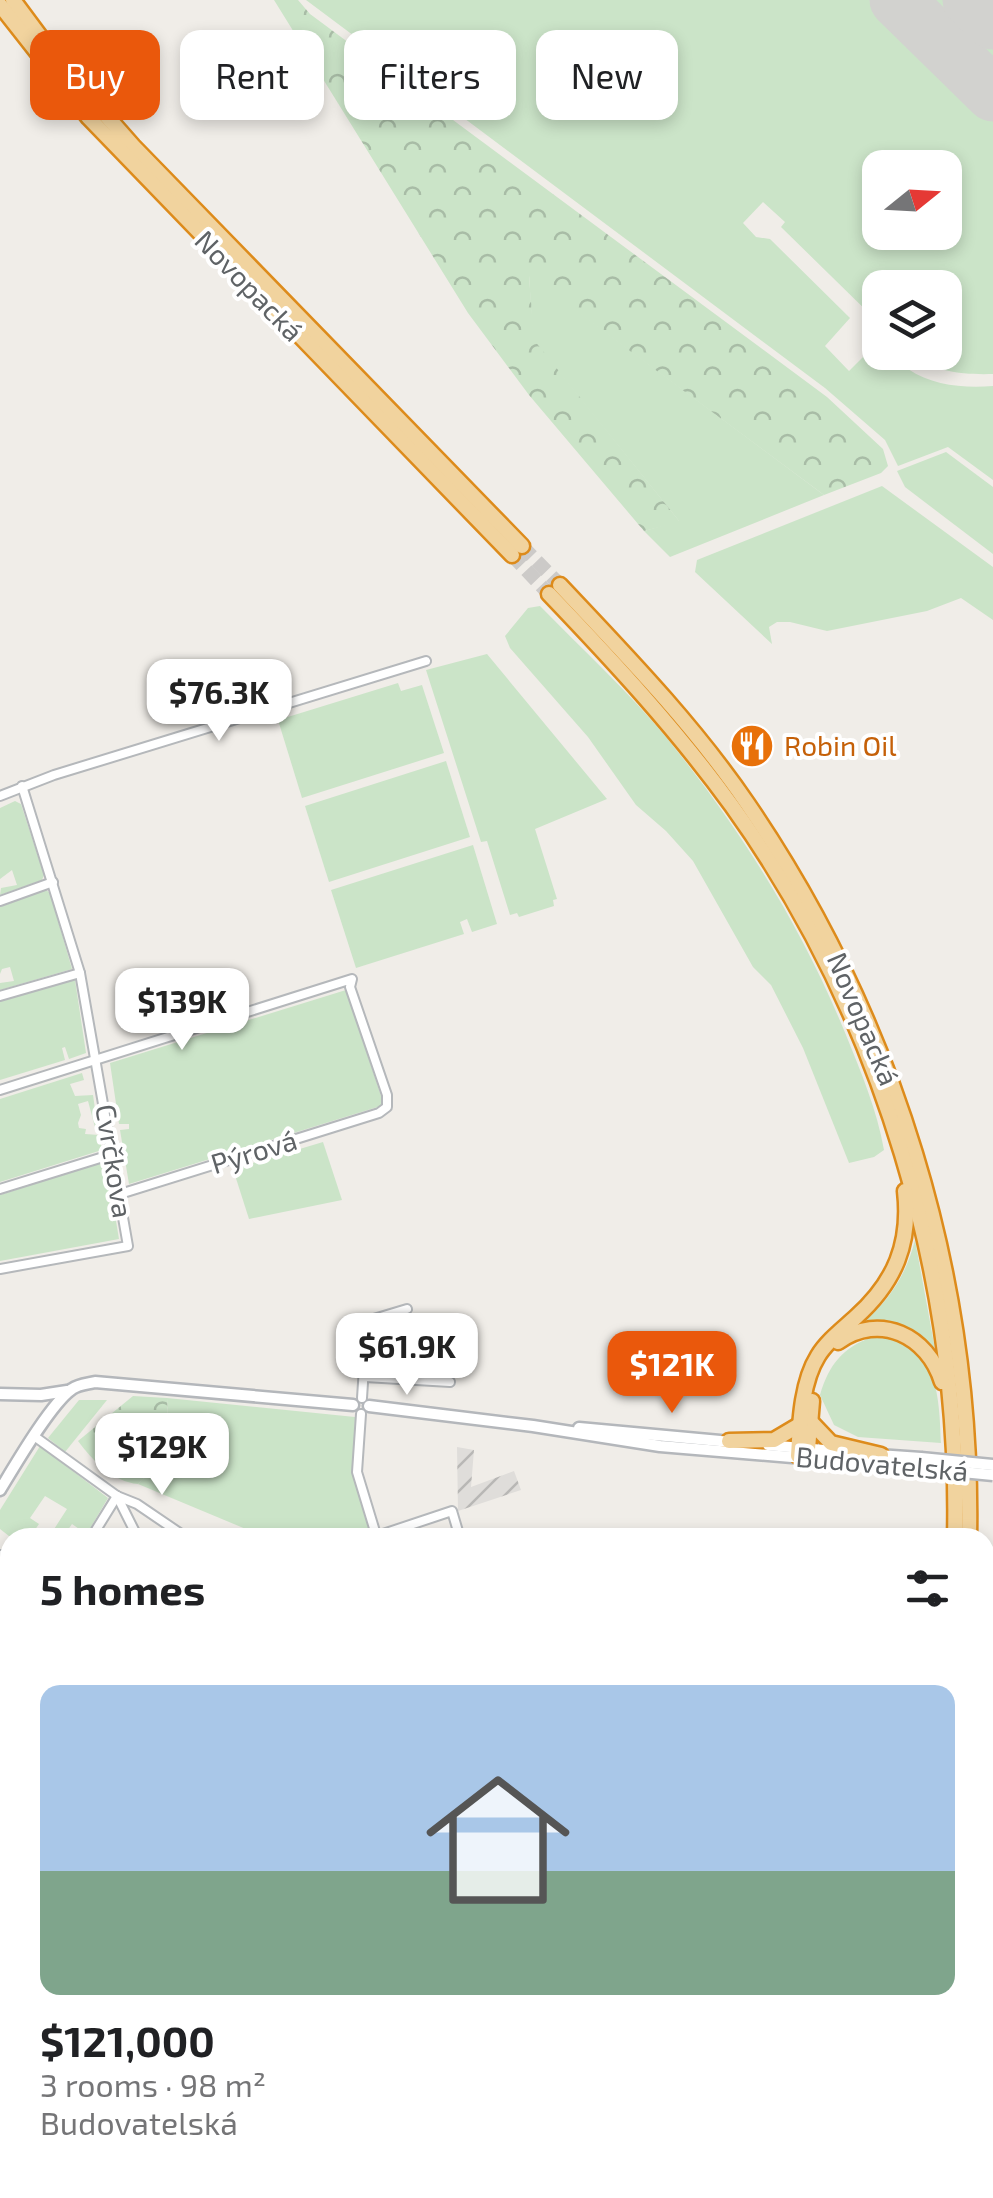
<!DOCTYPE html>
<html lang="en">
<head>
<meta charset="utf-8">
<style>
  :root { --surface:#fff; --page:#f6f6f6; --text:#202124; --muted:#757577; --line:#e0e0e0; --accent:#ea580c }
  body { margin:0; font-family:"Exo 2",sans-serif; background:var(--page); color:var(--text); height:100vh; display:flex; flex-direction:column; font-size:38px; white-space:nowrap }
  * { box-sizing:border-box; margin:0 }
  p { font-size:32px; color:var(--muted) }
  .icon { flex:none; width:55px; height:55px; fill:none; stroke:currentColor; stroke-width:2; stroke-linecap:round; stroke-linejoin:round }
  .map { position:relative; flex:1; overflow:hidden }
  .drawer { position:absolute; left:0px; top:1528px; width:995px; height:672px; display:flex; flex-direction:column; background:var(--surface); border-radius:30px 30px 0 0; box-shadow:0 5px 15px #0003 }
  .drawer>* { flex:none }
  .top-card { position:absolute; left:30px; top:30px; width:935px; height:90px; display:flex; gap:20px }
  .needle { width:65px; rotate:72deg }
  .tools { position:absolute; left:862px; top:150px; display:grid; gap:20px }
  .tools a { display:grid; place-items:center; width:100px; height:100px; border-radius:20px; background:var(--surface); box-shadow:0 5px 15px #0003; font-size:50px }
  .price { position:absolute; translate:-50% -85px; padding:0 22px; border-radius:20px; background:#fff; color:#222; font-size:32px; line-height:65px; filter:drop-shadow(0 2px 5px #0008) }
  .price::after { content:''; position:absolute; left:50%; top:60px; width:30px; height:22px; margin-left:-15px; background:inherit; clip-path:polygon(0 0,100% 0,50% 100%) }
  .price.current { background:var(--accent); color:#fff }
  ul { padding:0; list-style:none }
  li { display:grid; align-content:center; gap:20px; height:530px; padding:0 40px }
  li+li { border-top:2px solid var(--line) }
  li span { display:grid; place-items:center; height:310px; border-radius:20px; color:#555 }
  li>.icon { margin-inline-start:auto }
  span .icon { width:180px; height:180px; fill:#fffc; stroke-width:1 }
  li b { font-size:42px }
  h2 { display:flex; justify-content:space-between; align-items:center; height:120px; padding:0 40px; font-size:42px }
  .pill { padding:0 35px; border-radius:20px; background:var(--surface); box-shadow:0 5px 15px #0003; font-size:35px; line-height:90px }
  .pill.current { background:var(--accent); color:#fff }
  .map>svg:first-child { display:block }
  .industrial { fill:url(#industrial-furrows) }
  .green { fill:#cbe4c8; fill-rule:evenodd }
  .forest { fill:url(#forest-crowns) }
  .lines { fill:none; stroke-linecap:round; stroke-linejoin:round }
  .runway { stroke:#d2d2cf; stroke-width:55 }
  .highway-tunnel { stroke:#cccac8; stroke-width:14; stroke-dasharray:14 7; stroke-linecap:butt }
  .street-casing { stroke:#b5b8bb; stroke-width:12 }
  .secondary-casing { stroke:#b4b7bb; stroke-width:15 }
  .highway-casing { stroke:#dd8b1b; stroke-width:19 }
  .street { stroke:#fff; stroke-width:8 }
  .secondary { stroke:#fff; stroke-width:10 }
  .highway { stroke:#f1d39e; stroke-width:14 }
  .rail { stroke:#b5b6b6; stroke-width:2.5; stroke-dasharray:2.5 12; stroke-linecap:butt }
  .secondary-bridge-casing { stroke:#b4b7bb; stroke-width:15; stroke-linecap:butt }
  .secondary-bridge { stroke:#fff; stroke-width:10 }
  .labels { text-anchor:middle; stroke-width:8; stroke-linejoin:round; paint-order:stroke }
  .street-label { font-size:28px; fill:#5f6366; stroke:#fff }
  .food-label { font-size:28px; fill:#c56008; stroke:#fff; text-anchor:start }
</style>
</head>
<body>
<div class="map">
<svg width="993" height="2198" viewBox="0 0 993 2198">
  <defs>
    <pattern id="industrial-furrows" width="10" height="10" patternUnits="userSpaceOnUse" patternTransform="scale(2.5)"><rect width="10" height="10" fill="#dfddda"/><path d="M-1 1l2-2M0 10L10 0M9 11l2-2" fill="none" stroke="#b8b7b5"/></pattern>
    <pattern id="forest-crowns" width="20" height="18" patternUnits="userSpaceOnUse" patternTransform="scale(2.5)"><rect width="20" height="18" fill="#cbe4c8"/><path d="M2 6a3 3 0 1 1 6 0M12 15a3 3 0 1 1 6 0" fill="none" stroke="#a8bca6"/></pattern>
  </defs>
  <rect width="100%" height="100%" fill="#f0ede8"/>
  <polygon class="industrial" points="457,1447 474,1450 471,1487 514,1471 521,1490 458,1511"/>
  <g class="green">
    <path d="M306 0H993V374C965 375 931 372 910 353L945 352V288H880V324L781 227 785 222 763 202 743 223 756 237 770 239 850 318 825 346 849 371 864 356 871 362 881 353C892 355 898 363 908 369 933 386 964 388 993 386V480L948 447 898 466 885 440 825 388ZM880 168H945V232H880Z"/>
    <polygon points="529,275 824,495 670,557 644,531 679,521 533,340"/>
    <polygon points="946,452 993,487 993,554 905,487 897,471"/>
    <polygon points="882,486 993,567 993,620 961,598 927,611 827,631 790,622 777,622 769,627 772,644 695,572 697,560"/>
    <path d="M540 606C582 649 628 691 666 737 740 828 802 927 846 1035 861 1072 877 1110 884 1150L874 1157 849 1163 803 1048 771 985 753 967 693 861 666 831 636 805 588 737 510 648 505 636 528 608Z"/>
    <polygon points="487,654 607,799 535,829 557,899 553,900 554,906 519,917 517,913 510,915 487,841 481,842 426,670"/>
    <polygon points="398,683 401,691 422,685 444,753 302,798 278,720"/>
    <polygon points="446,761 470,837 329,882 305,806"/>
    <polygon points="15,801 21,804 44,875 42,880 0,895 1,888 17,885 12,870 0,879 0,808"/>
    <polygon points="473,845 497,924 472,932 467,919 460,922 464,934 356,968 331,890"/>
    <polygon points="46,890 50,893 72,969 0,990 0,983 14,981 10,967 2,969 0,974 0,907"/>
    <polygon points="75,980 86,1053 69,1059 65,1047 62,1048 65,1060 0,1080 0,1001"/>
    <polygon points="346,990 384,1105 129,1184 120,1130 129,1129 129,1124 119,1124 110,1063"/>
    <polygon points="82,1073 84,1080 70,1084 75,1096 93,1095 98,1130 96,1131 88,1101 78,1104 81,1115 78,1123 79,1128 86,1129 85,1134 99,1135 102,1150 0,1182 0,1099"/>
    <polygon points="323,1142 342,1200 249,1219 233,1169"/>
    <polygon points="106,1161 119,1239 0,1261 0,1195"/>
    <path d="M915 1240 935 1349C914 1326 893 1320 862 1323 890 1300 906 1275 915 1240Z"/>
    <path d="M872 1337C882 1339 895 1338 904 1342 939 1355 940 1412 941 1443L858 1437 834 1425 820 1395C829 1365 842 1348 872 1337Z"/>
    <path d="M167 1398 355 1417 353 1472 373 1537H265L138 1484C163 1463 169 1429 167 1398Z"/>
    <polygon points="79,1400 107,1400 65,1452 48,1438"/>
    <polygon points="40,1446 108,1498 85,1537 78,1537 82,1531 72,1524 63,1537 49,1537 67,1509 45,1496 30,1518 39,1524 30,1537 9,1536 0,1529 0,1510"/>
    <polygon points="993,1670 993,2198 961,2198 961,2190 985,2190 985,1702"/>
    <polygon points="10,1944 10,2014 6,2012 3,2017 10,2021 10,2070 0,2062 0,1965 5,1964 5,1953 0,1952 0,1945"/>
  </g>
  <g class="forest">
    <polygon points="274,0 298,0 310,14 827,397 883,449 888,466 881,473 824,495 529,276 534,340 680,522 644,531 529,395 468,313"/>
    <path d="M133 1396 167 1398C169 1429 163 1463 138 1484 113 1482 92 1460 78 1441Z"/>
  </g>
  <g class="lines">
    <g class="runway">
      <polyline points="897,0 993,94"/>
      <polyline points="970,0 993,22"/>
    </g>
    <g class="highway-tunnel">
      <polyline points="522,546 560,585"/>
      <polyline points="512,555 549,594"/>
    </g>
    <g class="street-casing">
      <g id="street">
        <polyline points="0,796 54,775 426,661"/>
        <polyline points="0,901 53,882"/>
        <polyline points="0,996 80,973"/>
        <polyline points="0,1090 352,979 350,987 387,1095 387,1107 379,1113 120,1194"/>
        <polyline points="0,1189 113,1154"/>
        <polyline points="0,1269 128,1246 80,973 22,786"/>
        <polyline points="365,1377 450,1382"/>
        <polyline points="362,1398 367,1321 407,1309"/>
        <polyline points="361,1414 357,1472 377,1538"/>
        <polyline points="34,1436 117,1496 137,1504 187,1538"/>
        <polyline points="117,1496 138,1538"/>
        <polyline points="377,1536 452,1511 460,1538"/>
        <polyline points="91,1538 117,1496"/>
        <polyline points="0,1555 10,1561"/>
        <polyline points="0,1678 10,1702"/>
        <polyline points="0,1743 10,1739"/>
        <polyline points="0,1857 10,1864"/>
        <polyline points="0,1941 10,1940"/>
        <polyline points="0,2181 10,2188"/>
        <polyline points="13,2190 25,2198"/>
      </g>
    </g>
    <g class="secondary-casing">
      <g id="secondary">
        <polyline points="0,1394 41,1395 67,1391"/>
        <polyline points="369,1406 533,1426 660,1446 921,1468"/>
        <polyline points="579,1428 731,1442"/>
        <polyline points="768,1445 846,1452"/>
        <polyline points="878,1455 921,1458"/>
        <path d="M0 1490C14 1467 51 1403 72 1389 79 1384 87 1384 95 1382L353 1405"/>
      </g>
    </g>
    <g class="highway-casing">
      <g id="highway">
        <polyline points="13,0 59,62 133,146 522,546"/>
        <polyline points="0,5 89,118 512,555"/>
        <path d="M560 585C626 655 693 724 747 803 894 1018 974 1277 969 1538"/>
        <path d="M549 594C614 662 677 730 732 806 882 1015 961 1281 955 1538"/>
        <path d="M838 1342C880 1312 928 1336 942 1382"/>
        <polyline points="811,1422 831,1443 881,1455"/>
        <polyline points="729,1441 774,1440 801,1424"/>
        <polyline points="808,1449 812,1401"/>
        <path d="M798 1456C800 1425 801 1383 818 1356 827 1341 843 1329 856 1317 895 1282 911 1243 905 1191"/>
        <polyline points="985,1575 993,1584"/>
        <polyline points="985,1654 993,1642"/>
        <polyline points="927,2198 927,2190"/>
        <polyline points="941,2198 941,2190"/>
      </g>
    </g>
    <use href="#street" class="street"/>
    <use href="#secondary" class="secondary"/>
    <use href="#highway" class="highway"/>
    <g class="rail">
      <polyline points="0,2071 10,2078"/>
      <polyline points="137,2190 146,2198"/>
    </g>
    <g class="secondary-bridge-casing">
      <g id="secondary-bridge">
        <polyline points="921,1458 993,1465"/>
        <polyline points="921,1468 993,1475"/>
      </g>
    </g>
    <use href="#secondary-bridge" class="secondary-bridge"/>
  </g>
  <defs>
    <g id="restaurant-disc" transform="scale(2.25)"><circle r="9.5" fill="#e8710a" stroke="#fff"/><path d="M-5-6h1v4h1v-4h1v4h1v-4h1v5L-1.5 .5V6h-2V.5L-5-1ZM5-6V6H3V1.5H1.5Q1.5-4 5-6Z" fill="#fff"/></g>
  </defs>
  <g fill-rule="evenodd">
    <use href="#restaurant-disc" x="752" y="746"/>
  </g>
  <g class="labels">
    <g class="street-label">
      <text transform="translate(249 286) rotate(46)" y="10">Novopacká</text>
      <text transform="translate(863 1019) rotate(67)" y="10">Novopacká</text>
      <text transform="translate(254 1152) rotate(-17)" y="10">Pýrová</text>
      <text transform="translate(114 1161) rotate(81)" y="10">Cvrčkova</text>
      <text transform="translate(882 1464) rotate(5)" y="10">Budovatelská</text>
    </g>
    <g class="food-label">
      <text x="784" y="756">Robin Oil</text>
    </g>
  </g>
</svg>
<div class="tools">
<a><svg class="needle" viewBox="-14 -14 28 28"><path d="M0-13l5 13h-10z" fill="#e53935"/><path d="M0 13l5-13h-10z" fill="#757577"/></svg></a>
<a><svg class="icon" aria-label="layers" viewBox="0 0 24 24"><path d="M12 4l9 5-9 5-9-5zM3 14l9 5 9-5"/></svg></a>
</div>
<b class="price" style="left:219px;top:744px">$76.3K</b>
<b class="price" style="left:182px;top:1053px">$139K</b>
<b class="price" style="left:407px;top:1398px">$61.9K</b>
<b class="price current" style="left:672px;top:1416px">$121K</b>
<b class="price" style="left:162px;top:1498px">$129K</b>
<div class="top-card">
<a class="pill current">Buy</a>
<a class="pill">Rent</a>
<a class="pill">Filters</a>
<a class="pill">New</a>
</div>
<section class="drawer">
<h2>5 homes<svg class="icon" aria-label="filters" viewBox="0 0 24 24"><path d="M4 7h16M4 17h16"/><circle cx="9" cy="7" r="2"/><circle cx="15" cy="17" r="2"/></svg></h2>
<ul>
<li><span style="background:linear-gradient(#a9c7e8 60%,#7fa58c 0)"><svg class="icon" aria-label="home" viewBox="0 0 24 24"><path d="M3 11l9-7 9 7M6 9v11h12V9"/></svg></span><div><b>$121,000</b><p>3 rooms · 98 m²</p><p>Budovatelská</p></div></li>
</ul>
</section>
</div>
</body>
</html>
